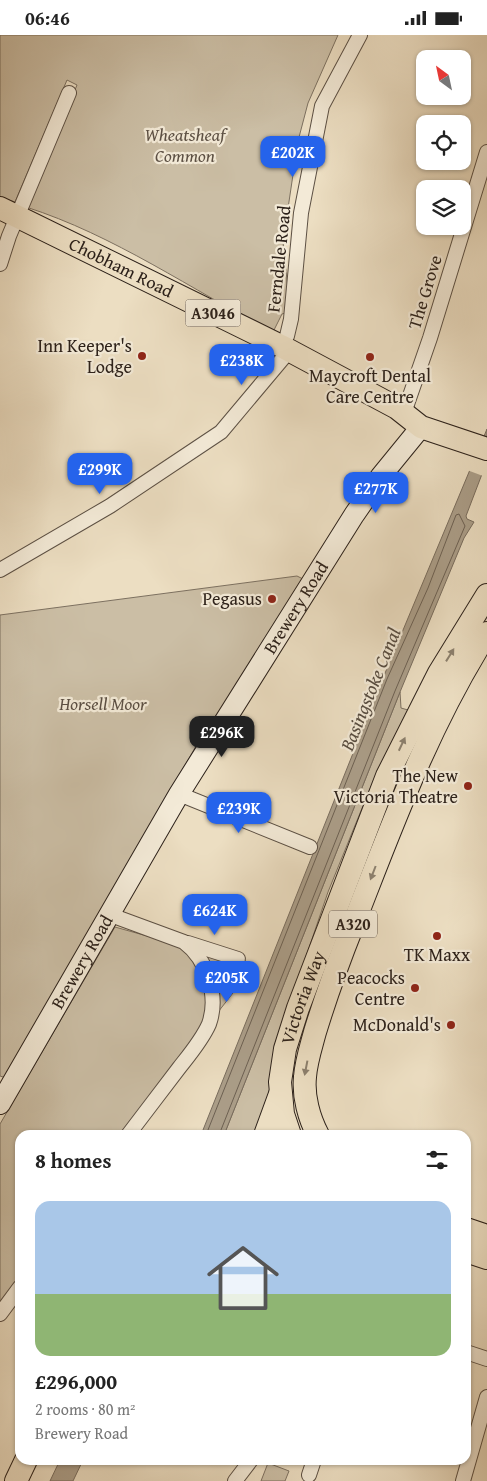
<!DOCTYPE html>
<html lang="en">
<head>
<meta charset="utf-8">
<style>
  :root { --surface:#fff; --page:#f6f6f6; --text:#222; --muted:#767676; --line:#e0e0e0; --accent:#2563eb }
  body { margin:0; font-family:"Gentium Book Plus",serif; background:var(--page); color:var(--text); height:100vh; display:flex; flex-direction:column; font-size:19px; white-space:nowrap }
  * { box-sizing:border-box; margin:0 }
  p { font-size:16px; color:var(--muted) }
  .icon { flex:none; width:28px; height:28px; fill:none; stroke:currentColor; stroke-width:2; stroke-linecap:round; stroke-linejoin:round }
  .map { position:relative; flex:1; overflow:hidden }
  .details { position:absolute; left:15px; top:1095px; width:456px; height:335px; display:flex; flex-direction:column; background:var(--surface); border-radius:15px; box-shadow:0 1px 4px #0004 }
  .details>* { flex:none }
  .needle { width:32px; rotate:327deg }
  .fabs { position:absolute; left:416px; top:15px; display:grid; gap:10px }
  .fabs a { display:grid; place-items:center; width:55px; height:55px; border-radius:10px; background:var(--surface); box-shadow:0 1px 4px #0004; font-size:25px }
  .price { position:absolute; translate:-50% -42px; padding:0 11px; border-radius:10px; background:var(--accent); color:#fff; font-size:16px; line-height:32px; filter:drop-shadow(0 1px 2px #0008) }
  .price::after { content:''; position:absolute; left:50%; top:30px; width:15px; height:11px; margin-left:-8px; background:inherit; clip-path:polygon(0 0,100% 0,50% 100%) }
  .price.current { background:#222; color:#fff }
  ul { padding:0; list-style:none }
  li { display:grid; align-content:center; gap:10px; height:265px; padding:0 20px }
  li+li { border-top:1px solid var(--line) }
  li span { display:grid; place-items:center; height:155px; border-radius:15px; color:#555 }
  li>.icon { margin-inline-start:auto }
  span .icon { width:90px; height:90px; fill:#fffc; stroke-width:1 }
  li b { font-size:21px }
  h2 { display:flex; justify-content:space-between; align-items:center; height:60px; padding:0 20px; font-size:21px }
  .status { display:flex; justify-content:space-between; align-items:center; height:35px; padding:0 25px; background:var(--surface); direction:ltr }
  .status svg { height:14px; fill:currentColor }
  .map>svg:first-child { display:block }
  .green { fill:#cbbea5; stroke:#7c7060 }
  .water { fill:#ab9e89; stroke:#786c5d }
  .pier { fill:#ecdec2 }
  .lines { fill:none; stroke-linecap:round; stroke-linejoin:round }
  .shore { stroke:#6c6052; stroke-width:1 }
  .street-casing { stroke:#5c5044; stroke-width:16 }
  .secondary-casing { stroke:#2c211a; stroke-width:22 }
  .primary-casing { stroke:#2c211a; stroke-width:24 }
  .street { stroke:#f3ead7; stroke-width:14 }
  .secondary { stroke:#f3ead7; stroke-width:20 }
  .primary { stroke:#ecdec2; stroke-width:22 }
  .oneway { fill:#8c806e }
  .poi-dot { fill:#8f2418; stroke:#f3ead7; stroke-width:2 }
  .labels { text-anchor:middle; stroke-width:4.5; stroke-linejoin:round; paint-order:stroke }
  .shield { fill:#f3ead7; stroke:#685d53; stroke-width:1 }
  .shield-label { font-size:16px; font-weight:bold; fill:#2c211a }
  .park-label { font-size:18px; font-style:italic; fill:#5c5044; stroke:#f3ead7 }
  .street-label { font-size:18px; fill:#2c211a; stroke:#f3ead7 }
  .poi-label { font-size:18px; fill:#2c211a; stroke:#f3ead7; text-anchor:end }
  .water-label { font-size:19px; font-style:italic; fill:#584d41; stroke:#f3ead7 }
</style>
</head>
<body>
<div class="status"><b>06:46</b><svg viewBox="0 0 49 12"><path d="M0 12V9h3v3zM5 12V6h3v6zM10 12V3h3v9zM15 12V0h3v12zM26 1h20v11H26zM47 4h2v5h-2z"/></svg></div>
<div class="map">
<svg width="487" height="1446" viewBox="0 0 487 1446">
  <rect width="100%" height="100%" fill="#ecdec2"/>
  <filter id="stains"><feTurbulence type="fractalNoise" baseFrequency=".004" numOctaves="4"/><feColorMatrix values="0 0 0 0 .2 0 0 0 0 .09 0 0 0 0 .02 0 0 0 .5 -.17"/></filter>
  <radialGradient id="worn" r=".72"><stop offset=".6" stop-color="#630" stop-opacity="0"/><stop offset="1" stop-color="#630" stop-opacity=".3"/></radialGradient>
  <g class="green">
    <path d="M0 0H338L308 68 298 106 283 207 288 255 285 278 282 279 273 297C192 255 114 200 26 172L77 50 67 45 15 167 0 162Z"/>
    <polygon points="297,541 307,546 213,691 200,704 6,1043 0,1041 0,580"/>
    <polygon points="400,657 401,673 408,675 369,756 328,857 279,1001 269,1057 258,1100 224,1100"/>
    <polygon points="115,892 254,931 122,1100 20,1100 20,1244 0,1271 0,1089"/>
    <polygon points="268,1428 289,1436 285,1446 261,1446"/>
  </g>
  <g class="water">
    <polygon points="487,394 487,426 466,481 467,484 474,487 464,503 400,657 224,1100 201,1100 383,643"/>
    <polygon points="60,1425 83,1425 73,1446 50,1446"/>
  </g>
  <polygon class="pier" points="480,401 487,404 487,432 483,441 467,435"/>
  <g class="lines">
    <polyline class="shore" points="206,1100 387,644 428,553 456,480 459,479 465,491 395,656 219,1100"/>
    <g class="street-casing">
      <g id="street">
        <polyline points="0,229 9,201 69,58"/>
        <polyline points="281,311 287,301 291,284 301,178 322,71 360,0"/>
        <polyline points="404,378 430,303 487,117"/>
        <polyline points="0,535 110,471 221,397 289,316"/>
        <polyline points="179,759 310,812"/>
        <path d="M108 879 184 907C207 924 219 961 209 989 202 1005 190 1019 179 1033 162 1055 145 1078 128 1100"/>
        <polyline points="188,908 238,924"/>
        <polyline points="0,1279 20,1252"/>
        <polyline points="466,1317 487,1324"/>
        <polyline points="309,1440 314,1425"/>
        <polyline points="235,1446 251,1425"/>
        <polyline points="463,1446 487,1362"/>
      </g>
    </g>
    <g class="secondary-casing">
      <g id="secondary">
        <path id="s1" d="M0 1069 179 759 354 480 381 441 421 392"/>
      </g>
    </g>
    <g class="primary-casing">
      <g id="primary">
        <path id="s2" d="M0 173 281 311 397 373 421 392 487 414"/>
        <polyline points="265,1100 280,1059"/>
        <path id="s3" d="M290 1100 283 1079 280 1047 285 1014 298 973 387 741 439 638 487 560"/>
        <path d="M318 1100C309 1083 303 1061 305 1042 306 1027 311 1012 315 997 326 961 339 925 353 890 393 788 428 691 487 598"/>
        <polyline points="466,1194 487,1201"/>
        <polyline points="466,1216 487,1223"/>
        <polyline points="16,1446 26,1425"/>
      </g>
    </g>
    <use href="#street" class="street"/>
    <use href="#secondary" class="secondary"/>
    <use href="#primary" class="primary"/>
  </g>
  <defs><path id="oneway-solid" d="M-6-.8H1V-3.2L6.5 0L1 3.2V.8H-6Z" transform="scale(1.25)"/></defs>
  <g class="oneway">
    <use href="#oneway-solid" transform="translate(450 620) rotate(-58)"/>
    <use href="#oneway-solid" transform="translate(402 709) rotate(-65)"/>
    <use href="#oneway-solid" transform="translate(373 838) rotate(111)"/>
    <use href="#oneway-solid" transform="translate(306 1033) rotate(101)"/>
  </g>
  <g class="poi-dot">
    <circle cx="142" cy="321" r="5"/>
    <circle cx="370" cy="322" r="5"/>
    <circle cx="272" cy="564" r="5"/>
    <circle cx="468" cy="751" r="5"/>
    <circle cx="437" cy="901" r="5"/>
    <circle cx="415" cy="953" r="5"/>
    <circle cx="451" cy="990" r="5"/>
  </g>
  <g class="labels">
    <g class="shield">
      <rect x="185.5" y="264.5" width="55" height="27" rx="4"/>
      <rect x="329" y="875.5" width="48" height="27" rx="4"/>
    </g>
    <g class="shield-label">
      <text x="213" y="284">A3046</text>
      <text x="353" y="895">A320</text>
    </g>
    <g class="park-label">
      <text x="185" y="106">Wheatsheaf<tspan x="185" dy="21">Common</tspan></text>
      <text x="103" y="675">Horsell Moor</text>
    </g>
    <g class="street-label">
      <text transform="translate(279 224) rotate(-84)" y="6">Ferndale Road</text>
      <text dy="6" stroke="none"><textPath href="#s2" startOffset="135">Chobham Road</textPath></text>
      <text transform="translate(425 257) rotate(-73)" y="6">The Grove</text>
      <text dy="6" stroke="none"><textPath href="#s1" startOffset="578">Brewery Road</textPath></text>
      <text dy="6" stroke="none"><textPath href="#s1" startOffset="164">Brewery Road</textPath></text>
      <text dy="6" stroke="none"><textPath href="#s3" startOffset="142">Victoria Way</textPath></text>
    </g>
    <g class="poi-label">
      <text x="132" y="317">Inn Keeper's<tspan x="132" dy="21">Lodge</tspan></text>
      <text x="370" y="347" text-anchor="middle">Maycroft Dental<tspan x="370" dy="21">Care Centre</tspan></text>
      <text x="262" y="570">Pegasus</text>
      <text x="458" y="747">The New<tspan x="458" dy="21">Victoria Theatre</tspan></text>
      <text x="437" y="926" text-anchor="middle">TK Maxx</text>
      <text x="405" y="949">Peacocks<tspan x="405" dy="21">Centre</tspan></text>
      <text x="441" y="996">McDonald's</text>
    </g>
    <g class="water-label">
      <text transform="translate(370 654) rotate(-68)" y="7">Basingstoke Canal</text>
    </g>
  </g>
  <rect width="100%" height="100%" filter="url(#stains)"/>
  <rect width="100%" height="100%" fill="url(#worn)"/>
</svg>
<div class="fabs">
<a><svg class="needle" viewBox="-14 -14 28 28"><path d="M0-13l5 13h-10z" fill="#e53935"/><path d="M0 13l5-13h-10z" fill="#767676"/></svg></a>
<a><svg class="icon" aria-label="locate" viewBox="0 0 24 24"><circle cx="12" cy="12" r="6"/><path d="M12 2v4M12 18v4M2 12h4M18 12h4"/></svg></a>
<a><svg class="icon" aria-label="layers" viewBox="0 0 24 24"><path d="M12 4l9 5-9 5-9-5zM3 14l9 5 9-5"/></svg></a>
</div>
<b class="price" style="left:293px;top:143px">£202K</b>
<b class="price" style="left:242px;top:351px">£238K</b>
<b class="price" style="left:100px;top:460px">£299K</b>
<b class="price" style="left:376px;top:479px">£277K</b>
<b class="price current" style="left:222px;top:723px">£296K</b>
<b class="price" style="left:239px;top:799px">£239K</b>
<b class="price" style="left:215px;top:901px">£624K</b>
<b class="price" style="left:227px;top:968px">£205K</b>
<section class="details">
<h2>8 homes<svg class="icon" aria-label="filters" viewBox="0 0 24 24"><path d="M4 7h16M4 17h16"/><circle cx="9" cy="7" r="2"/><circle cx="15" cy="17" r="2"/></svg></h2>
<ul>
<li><span style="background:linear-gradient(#a9c7e8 60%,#8fb573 0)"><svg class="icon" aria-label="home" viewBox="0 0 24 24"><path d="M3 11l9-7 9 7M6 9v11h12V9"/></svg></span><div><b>£296,000</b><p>2 rooms · 80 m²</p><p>Brewery Road</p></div></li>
</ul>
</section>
</div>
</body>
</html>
